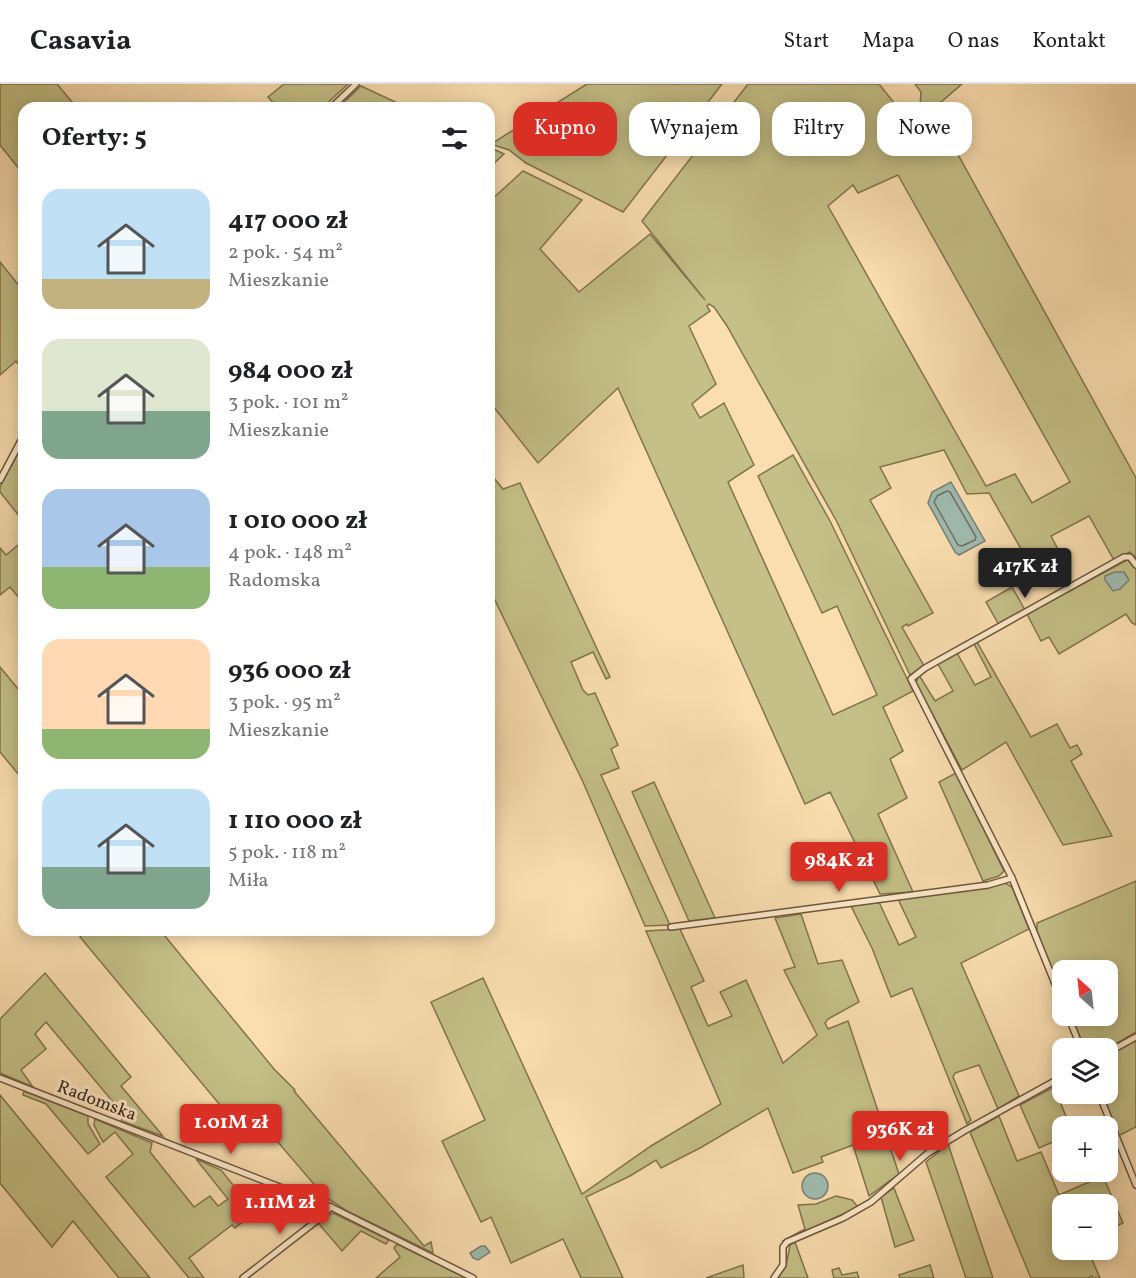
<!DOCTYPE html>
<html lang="pl">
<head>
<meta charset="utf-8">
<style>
  :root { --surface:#fff; --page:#f2f2f2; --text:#202124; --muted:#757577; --line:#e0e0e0; --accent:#d93025 }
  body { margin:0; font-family:Vollkorn,serif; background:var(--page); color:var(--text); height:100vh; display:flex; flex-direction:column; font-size:22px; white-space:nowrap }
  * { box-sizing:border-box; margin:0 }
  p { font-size:20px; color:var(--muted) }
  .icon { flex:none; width:33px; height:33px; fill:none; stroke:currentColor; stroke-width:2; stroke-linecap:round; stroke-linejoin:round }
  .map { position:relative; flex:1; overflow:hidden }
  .panel { position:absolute; left:18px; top:18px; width:477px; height:834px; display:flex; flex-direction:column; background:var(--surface); border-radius:18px; box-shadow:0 3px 15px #0003 }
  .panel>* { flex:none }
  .banner { position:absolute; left:513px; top:18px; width:532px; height:54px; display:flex; gap:12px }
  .needle { width:39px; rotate:333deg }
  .tools { position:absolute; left:1052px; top:876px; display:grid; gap:12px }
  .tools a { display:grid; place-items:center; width:66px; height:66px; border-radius:12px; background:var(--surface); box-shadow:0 3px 15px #0003; font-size:30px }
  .price { position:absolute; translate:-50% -51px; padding:0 14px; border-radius:6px; background:var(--accent); color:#fff; font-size:20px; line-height:39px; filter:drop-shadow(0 2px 3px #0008) }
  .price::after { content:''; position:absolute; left:50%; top:36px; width:18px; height:14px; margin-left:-9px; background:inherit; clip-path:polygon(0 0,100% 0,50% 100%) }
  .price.current { background:#222; color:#fff }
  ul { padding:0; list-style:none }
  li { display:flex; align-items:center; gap:18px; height:150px; padding:0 24px }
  li span { display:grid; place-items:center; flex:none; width:168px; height:120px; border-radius:18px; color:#555 }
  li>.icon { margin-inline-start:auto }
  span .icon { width:72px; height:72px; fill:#fffc; stroke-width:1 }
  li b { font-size:26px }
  h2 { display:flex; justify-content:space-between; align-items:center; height:72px; padding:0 24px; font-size:26px }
  .tag { padding:0 21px; border-radius:18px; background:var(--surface); box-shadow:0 3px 15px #0003; font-size:21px; line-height:54px }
  .tag.current { background:var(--accent); color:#fff }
  header { display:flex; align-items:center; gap:36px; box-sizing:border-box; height:84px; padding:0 30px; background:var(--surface); border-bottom:2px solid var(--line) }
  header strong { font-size:28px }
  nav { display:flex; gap:33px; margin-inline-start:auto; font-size:21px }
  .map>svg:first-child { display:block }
  .green { fill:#c4c087; stroke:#82744e; stroke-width:1.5; fill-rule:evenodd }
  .water { fill:#9fbbb0; stroke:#798072; stroke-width:1.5 }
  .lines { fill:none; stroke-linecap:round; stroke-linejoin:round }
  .shore { stroke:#6f7163; stroke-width:1.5 }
  .stream { stroke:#798072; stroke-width:1.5 }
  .minor-casing { stroke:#6e553c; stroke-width:8 }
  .minor { stroke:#fceacc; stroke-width:5 }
  .labels { text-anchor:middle; stroke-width:6; stroke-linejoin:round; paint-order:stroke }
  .street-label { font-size:18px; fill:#3f2716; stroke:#fceacc }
</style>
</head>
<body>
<header>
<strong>Casavia</strong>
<nav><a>Start</a><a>Mapa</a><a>O nas</a><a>Kontakt</a></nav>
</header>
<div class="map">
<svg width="1136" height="1194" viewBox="0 0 1136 1194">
  <rect width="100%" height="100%" fill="#fadeb0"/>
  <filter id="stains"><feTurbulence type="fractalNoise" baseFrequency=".00333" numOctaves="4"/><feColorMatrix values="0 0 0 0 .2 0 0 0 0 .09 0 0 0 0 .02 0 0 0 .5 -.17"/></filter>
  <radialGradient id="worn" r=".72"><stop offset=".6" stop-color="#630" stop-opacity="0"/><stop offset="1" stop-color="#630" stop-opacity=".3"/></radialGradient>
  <g class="green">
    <polygon points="0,0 57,0 77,24 24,24 24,91 0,61"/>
    <polygon points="284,0 348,0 322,24 278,24 268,13"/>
    <polygon points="587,0 722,0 623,128 526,79 509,66 491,60"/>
    <path d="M748 0H879L906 34 920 23 921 8 915 0H962L933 25 1136 394V474L1130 468 1114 476 1089 432 1051 452 1061 471 1033 486 989 409 967 410 944 366 880 383 891 404 870 416 933 529 908 542 907 540 902 543 924 582 910 591 837 438 727 242 714 223 709 220 707 222 710 227 689 242 716 300 692 320 700 334 724 319 754 381 728 398 833 631 877 611 837 522 822 529 758 392 793 371 830 437 913 607 883 623 903 667 890 675 907 714 878 730 913 808 880 810 830 708 805 720 618 304 538 379 489 317V118L523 87 582 116 540 165 579 208 650 150 705 216 642 137ZM898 91 1070 398 1032 419 1015 390 986 402 828 122 853 101 858 109Z"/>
    <polygon points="361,2 408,24 338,24"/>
    <polygon points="489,63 504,70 489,84"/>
    <polygon points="0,178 24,208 24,287 16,277 0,291"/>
    <polygon points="20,365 24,370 24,438 0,408 0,403"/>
    <polygon points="489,388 503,405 520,399 610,593 606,595 593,568 571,578 583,606 588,611 595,609 618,661 611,665 619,684 601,691 670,841 645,842 583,698 489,504"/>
    <polygon points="24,456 24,487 20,488 24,494 24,520 10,503 0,511 0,464 6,471"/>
    <polygon points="1127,476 1132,478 1136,485 1136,541 1132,539 1126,530 1059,570 1049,553 1041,557 1027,530"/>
    <polygon points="1012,503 1025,526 999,541 986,518"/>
    <polygon points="977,558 1031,653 1057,640 1070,664 1077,661 1082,670 1071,677 1112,752 1063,761 1006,658 962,686 916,599 919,591 935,617 953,607 938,580 957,569 975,601 991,593 974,560"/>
    <polygon points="0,583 24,612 24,697 0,668"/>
    <polygon points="956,689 1004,787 999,792 983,797 939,698"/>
    <polygon points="654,698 715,834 689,837 632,708"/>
    <polygon points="1136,797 1136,948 1107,965 1084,964 1071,932 1107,932 1107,886 1062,886 1062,910 1037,847 1037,839"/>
    <polygon points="1005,799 1012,803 1029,845 961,879 1019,1012 998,1025 979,981 955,989 953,993 971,1036 967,1040 912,904 891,913 872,864 851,822 879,818 899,861 916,853 898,815"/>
    <polygon points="801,830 818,880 842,876 859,918 828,935 825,939 828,945 848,937 899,1090 869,1112 853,1061 821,1073 823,1078 793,1089 768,1024 700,1064 661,1084 656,1076 630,1092 586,1113 623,1194 581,1194 563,1155 511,1179 491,1133 481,1138 442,1057 485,1036 431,918 483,894 582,1110 651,1062 721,1020 646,847 680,845 704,897 691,903 708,942 732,932 720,908 746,896 783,979 817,951 784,886 795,883 775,834"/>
    <polygon points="86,846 160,846 274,985 295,1006 294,1007 424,1162 431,1158 433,1169 347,1127 324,1112 265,1043 250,1057 80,853"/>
    <polygon points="45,889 131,993 121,1002 163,1052 121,1037 124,1031 46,938 35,950 46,965 21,986 33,1003 0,989 0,935"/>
    <polygon points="1136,955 1136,1043 1118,1052 1103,1010 1107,1010 1107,971"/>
    <polygon points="1054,1003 1070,1042 1062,1042 1062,1054 1039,1064 1020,1021"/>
    <polygon points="24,1007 88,1032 88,1040 100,1060 88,1070 46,1020 23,1011"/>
    <polygon points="0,1011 150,1194 119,1194 73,1137 52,1163 0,1099"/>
    <polygon points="999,1032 1017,1077 1041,1068 1059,1111 1103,1092 1123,1139 1107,1146 1107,1120 1062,1120 1062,1166 1088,1166 1100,1194 1093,1194 1092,1192 1088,1194 1031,1194 970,1048"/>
    <polygon points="95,1035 152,1059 150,1068 194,1123 210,1112 218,1122 228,1115 196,1075 221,1086 255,1128 235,1144 232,1141 189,1174 204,1194 189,1194 106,1093 133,1070 115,1048 103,1058 94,1041"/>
    <polygon points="948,1060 993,1194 966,1194 926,1078"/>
    <polygon points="894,1104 914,1156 895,1163 881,1113"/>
    <polygon points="836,1112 852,1116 858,1123 784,1158 783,1157 805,1145 798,1121 816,1120"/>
    <polygon points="333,1129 389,1156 386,1160 361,1147 342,1167 319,1140 323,1134"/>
    <polygon points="795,1158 808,1194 778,1194 786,1182 790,1161"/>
    <polygon points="397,1160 466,1194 376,1194 400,1173 394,1164"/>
    <polygon points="743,1181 744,1194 706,1194"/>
    <polygon points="930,1181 934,1194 900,1194 899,1191"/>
    <polygon points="839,1184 842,1191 857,1188 859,1194 834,1194 832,1186"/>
  </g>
  <g class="water">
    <polygon points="951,398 985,457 959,471 955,468 928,419 932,408"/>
    <polygon points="1115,488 1124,488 1129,496 1120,505 1113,507 1105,496 1105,492"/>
    <circle cx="815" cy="1102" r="13"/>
    <polygon points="481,1162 485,1162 490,1168 478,1176 473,1174 470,1169"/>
  </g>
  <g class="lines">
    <polygon class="shore" points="947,407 950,408 976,453 975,456 962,462 958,461 934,418 937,412"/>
    <polyline class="stream" points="449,1194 451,1193"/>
    <g class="minor-casing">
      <g id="minor">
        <polyline points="331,24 356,0"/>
        <polyline points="0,396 24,351"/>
        <polyline points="671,843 988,801 1012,794"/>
        <polyline points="1062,917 1012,794 911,595 925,584 1124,473 1130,473 1136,481"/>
        <polyline points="1068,932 1081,964"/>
        <polyline points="1107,969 1136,953"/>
        <polyline points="0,994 331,1123 473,1194"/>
        <polyline points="1099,1010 1136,1101"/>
        <polyline points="243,1194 315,1138 331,1123"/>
        <polyline points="774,1194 783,1181 783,1163 787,1158 843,1134 871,1118 928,1069 964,1047 1062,993"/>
      </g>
    </g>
    <use href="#minor" class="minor"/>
  </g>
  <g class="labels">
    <g class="street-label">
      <text transform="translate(97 1016) rotate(21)" y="6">Radomska</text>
    </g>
  </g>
  <rect width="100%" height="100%" filter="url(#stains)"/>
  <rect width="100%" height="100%" fill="url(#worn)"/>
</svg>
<div class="tools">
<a><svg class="needle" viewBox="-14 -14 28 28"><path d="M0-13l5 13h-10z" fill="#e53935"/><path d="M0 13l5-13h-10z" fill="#757577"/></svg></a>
<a><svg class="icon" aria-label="layers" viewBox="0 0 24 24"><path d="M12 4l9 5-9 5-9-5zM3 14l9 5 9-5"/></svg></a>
<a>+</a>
<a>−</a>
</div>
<b class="price current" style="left:1025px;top:515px">417K zł</b>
<b class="price" style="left:839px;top:809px">984K zł</b>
<b class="price" style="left:231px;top:1071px">1.01M zł</b>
<b class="price" style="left:900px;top:1078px">936K zł</b>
<b class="price" style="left:280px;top:1151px">1.11M zł</b>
<div class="banner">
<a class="tag current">Kupno</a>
<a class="tag">Wynajem</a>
<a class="tag">Filtry</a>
<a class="tag">Nowe</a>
</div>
<section class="panel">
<h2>Oferty: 5<svg class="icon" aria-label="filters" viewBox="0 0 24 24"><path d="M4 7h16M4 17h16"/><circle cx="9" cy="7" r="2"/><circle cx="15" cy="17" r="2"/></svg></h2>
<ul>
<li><span style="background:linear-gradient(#bfe0f5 75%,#c2b280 0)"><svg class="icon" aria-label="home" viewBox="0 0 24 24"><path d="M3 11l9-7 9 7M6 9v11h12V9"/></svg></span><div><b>417 000 zł</b><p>2 pok. · 54 m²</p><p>Mieszkanie</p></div></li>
<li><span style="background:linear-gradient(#dfe7d0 60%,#7fa58c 0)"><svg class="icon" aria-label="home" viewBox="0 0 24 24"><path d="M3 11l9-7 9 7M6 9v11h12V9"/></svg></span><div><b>984 000 zł</b><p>3 pok. · 101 m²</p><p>Mieszkanie</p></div></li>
<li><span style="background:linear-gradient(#a9c7e8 65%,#8fb573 0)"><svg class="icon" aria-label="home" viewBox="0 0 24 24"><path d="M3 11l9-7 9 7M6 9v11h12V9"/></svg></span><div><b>1 010 000 zł</b><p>4 pok. · 148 m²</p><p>Radomska</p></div></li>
<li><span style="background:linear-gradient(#ffd9b3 75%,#8fb573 0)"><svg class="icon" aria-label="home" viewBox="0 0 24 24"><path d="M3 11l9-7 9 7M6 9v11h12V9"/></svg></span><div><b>936 000 zł</b><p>3 pok. · 95 m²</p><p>Mieszkanie</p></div></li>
<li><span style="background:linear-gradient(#bfe0f5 65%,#7fa58c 0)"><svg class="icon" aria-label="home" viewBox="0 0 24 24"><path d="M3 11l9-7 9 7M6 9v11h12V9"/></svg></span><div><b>1 110 000 zł</b><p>5 pok. · 118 m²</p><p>Miła</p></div></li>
</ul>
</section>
</div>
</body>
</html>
